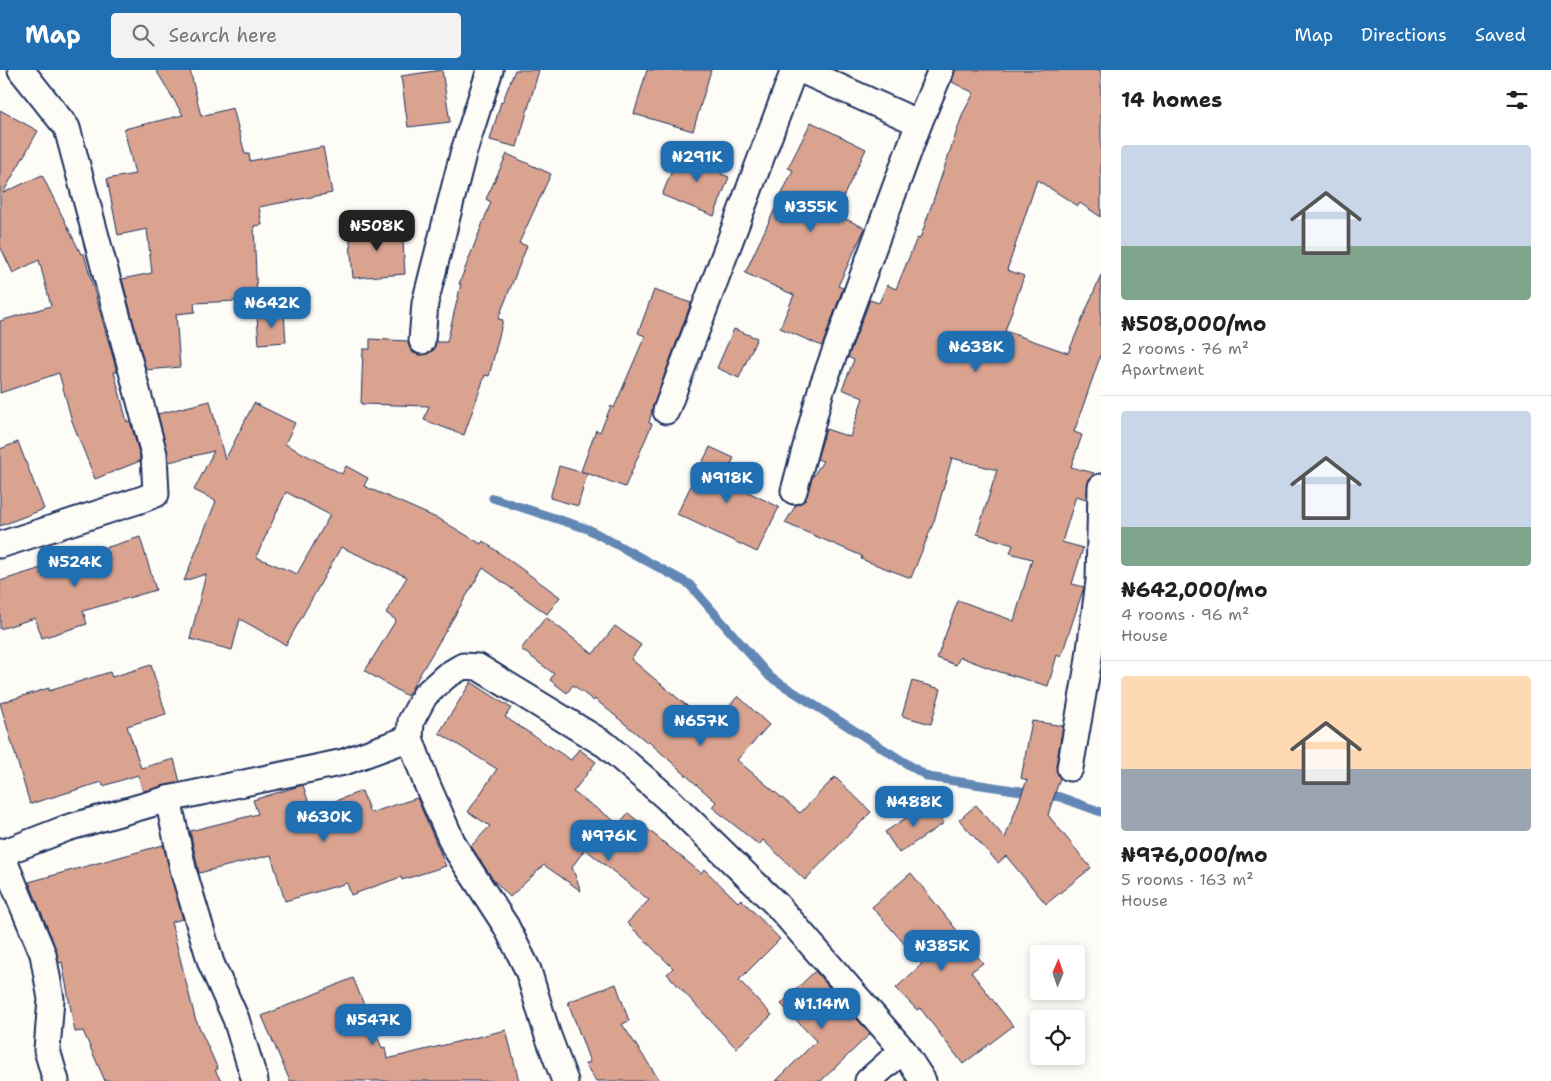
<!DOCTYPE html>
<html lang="en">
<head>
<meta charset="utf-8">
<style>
  :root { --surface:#fff; --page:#f2f2f2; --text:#202124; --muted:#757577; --line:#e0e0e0; --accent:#1f6fb2 }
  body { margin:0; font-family:"Shantell Sans",sans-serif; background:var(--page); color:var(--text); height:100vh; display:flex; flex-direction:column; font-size:19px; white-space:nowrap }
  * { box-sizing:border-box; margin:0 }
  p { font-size:16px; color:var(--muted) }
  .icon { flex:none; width:28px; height:28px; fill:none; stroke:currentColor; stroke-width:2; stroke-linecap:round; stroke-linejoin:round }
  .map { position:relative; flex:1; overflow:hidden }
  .side { display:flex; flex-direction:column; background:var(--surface); width:450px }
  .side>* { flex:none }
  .needle { width:32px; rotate:2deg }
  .fabs { position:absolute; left:1030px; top:875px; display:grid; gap:10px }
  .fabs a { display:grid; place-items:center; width:55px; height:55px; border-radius:5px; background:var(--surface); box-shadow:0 2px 8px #0003; font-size:25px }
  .price { position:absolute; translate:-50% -42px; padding:0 11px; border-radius:10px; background:var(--accent); color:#fff; font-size:16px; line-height:32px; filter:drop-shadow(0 1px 2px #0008) }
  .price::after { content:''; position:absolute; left:50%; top:30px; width:15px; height:11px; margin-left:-8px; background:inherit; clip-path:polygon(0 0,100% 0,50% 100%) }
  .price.selected { background:#222; color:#fff }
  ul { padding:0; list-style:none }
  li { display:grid; align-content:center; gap:10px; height:265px; padding:0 20px }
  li+li { border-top:1px solid var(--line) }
  li span { display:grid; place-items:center; height:155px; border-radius:5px; color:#555 }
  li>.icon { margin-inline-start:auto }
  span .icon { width:90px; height:90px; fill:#fffc; stroke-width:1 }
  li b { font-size:21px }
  h2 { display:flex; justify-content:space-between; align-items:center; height:60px; padding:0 20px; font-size:21px }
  header { display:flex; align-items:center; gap:30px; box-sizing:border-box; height:70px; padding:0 25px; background:var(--accent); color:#fff }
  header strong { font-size:24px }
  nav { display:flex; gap:28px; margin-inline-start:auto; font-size:18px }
  .search { width:350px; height:45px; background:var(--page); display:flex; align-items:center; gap:12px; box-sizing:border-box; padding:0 18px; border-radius:5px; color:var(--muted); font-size:19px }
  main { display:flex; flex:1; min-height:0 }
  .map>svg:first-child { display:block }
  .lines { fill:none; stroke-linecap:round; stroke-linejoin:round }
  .stream { stroke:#6287b4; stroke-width:9 }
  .building { fill:#d9a390; stroke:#1b2f5e; fill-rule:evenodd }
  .street-casing { stroke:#1b2f5e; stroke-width:29 }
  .street { stroke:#fdfcf7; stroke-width:25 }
</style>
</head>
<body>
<header>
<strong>Map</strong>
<div class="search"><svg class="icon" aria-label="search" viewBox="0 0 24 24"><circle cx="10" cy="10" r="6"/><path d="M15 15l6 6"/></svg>Search here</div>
<nav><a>Map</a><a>Directions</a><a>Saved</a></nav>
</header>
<main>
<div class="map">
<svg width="1101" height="1011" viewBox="0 0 1101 1011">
  <rect width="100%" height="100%" fill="#fdfcf7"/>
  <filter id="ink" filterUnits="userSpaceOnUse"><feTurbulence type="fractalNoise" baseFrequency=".02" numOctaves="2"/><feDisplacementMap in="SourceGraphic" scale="10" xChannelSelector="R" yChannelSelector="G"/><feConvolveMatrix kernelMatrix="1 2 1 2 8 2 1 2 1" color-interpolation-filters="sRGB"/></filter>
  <g filter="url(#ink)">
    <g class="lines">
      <polyline class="stream" points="493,428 588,459 689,514 770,607 928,707 1060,727 1101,742"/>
    </g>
    <g class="building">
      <polygon points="156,0 190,0 201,46 233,38 245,84 249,84 250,91 323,77 332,123 259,137 262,155 254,156 257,230 194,233 195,242 176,244 180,297 146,300 122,209 152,203 147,159 118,165 107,109 135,104 124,59 183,45"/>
      <polygon points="442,0 450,52 408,57 401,6"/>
      <polygon points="515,0 539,0 517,77 490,70 501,32 502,33"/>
      <polygon points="647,0 711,0 693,61 634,44"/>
      <polygon points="955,0 1101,0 1101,147 1080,133 1078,136 1037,110 1007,200 1024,206 1005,261 1068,283 1101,205 1101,284 1074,362 1082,365 1071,397 1094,403 1089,410 1086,429 1076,426 1062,472 1083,478 1072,514 1084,517 1061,587 1057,585 1048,616 1000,602 960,587 956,595 937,588 958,530 1014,551 1032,489 1010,483 1013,475 977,464 997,400 952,388 934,451 911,508 861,489 862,486 785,453 796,435 804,431 812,408 823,391 817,389 826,359 850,367 863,328 842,319 854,290 848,287 870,230 879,233 887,215 896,219 917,168 920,169 963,43 974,23 952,12"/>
      <polygon points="0,40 38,61 3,123 42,105 81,184 84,184 117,302 114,302 127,352 130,351 140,386 140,391 95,409 72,351 59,303 0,323 0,251 51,236 39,190 13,203 0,176"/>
      <polygon points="811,52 866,79 835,144 865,158 838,216 843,218 822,276 780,258 794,225 745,203 793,100 788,98"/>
      <polygon points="681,79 725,96 721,104 729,107 714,146 662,125"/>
      <polygon points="507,84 551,104 519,173 527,176 498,249 503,250 489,306 485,305 464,365 424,350 429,336 361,334 363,279 370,279 370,269 408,271 413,283 421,285 434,280 436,272 447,272 461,214 459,214 491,132 486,129"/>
      <polygon points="402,156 405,204 353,208 349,160"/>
      <polygon points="654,220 691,233 653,336 649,353 652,354 625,417 581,401 596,360 600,362 611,336 614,338 645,266 638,263"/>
      <polygon points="284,244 286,272 259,274 257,246"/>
      <polygon points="734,259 757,268 739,308 717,298"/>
      <path d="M210 331 225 390 254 333 295 353 285 374 342 404 346 396 368 408 364 416 441 450 481 474 483 471 560 527 547 544 483 498 407 626 365 601 396 550 386 543 407 507 341 477 286 575 240 549 232 580 190 569 206 504 184 511 216 431 194 420 214 381 169 392 158 344ZM286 422 330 445 297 504 256 487Z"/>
      <polygon points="18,372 44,439 0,456 0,379"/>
      <polygon points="710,377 734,388 723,410 779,437 757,482 677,444"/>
      <polygon points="559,396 587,404 578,436 550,428"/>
      <polygon points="140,467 156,520 83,541 87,554 42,568 35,548 0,559 0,511"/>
      <polygon points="546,547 593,584 615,556 641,575 631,589 711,656 738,626 769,655 737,690 800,743 835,707 871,742 805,810 763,770 759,775 712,737 716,732 649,672 648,673 595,629 594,631 573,615 567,623 550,610 554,604 521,579"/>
      <polygon points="151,595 166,644 127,656 141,698 174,689 180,712 143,721 138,705 103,716 102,712 30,734 0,633 49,618 49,621 110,602 112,607"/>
      <polygon points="912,611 941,619 931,654 902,646"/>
      <polygon points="471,612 511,638 505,647 571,690 579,679 596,692 573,722 619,754 628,743 701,803 704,799 738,832 741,829 780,869 739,910 772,945 736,978 667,904 673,898 627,853 649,830 585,779 572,797 581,821 544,795 510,827 492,808 471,776 490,756 468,742 497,699 439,663"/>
      <polygon points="1032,651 1063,656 1056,696 1060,708 1048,745 1091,798 1046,834 1006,786 998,793 959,750 976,735 1005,768 1027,710 1021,708"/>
      <polygon points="303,715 311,740 362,721 370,743 417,728 446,796 402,810 401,807 351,825 347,813 285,831 271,785 199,803 190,761 258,744 253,730"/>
      <polygon points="930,732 944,753 899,783 885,762"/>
      <polygon points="163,775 183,849 171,852 195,948 218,999 215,1000 221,1011 105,1011 83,961 75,962 62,892 59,893 56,879 29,812"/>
      <polygon points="911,803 983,893 971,902 1013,956 963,994 920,938 917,940 896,918 922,894 872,837"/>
      <polygon points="815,901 870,964 821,1011 776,1011 816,971 781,934"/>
      <polygon points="353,908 382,978 385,977 387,989 506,960 519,1011 290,1011 262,946"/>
      <polygon points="616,914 629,951 622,954 660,1011 596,1011 585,994 590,992 568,932"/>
    </g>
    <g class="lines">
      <g class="street-casing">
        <g id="street">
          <polyline points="801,0 919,53"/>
          <polyline points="422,271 425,233 463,84 490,0"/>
          <polyline points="666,341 794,0"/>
          <polyline points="794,421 821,320 919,53 941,0"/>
          <polyline points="0,475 140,430 156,424 154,384 67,58 21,0"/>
          <polyline points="1070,698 1088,595 1099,511 1101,417"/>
          <polyline points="168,729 184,803 211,893 236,949 255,1011"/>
          <polyline points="0,781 43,884 51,929 47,980 56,1011"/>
          <polyline points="0,784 67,758 168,729 344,692 410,668"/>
          <polyline points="565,1011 547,963 528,900 506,856 454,776 426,712 410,668 411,651 425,625 446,606 463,596 478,597 606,675 667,728 777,835 903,980 923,1011"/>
          <polyline points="868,1011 903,980"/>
        </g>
      </g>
      <use href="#street" class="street"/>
    </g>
  </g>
</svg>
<div class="fabs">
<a><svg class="needle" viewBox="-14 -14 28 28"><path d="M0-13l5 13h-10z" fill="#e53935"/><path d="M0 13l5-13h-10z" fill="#757577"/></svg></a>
<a><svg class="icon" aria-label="locate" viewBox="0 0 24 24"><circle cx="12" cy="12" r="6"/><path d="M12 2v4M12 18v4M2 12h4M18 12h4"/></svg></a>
</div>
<b class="price" style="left:697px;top:113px">₦291K</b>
<b class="price" style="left:811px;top:163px">₦355K</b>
<b class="price selected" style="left:377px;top:182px">₦508K</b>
<b class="price" style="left:272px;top:259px">₦642K</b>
<b class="price" style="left:976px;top:303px">₦638K</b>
<b class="price" style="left:727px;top:434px">₦918K</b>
<b class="price" style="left:75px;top:518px">₦524K</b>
<b class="price" style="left:701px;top:677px">₦657K</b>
<b class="price" style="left:914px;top:758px">₦488K</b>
<b class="price" style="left:324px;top:773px">₦630K</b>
<b class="price" style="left:609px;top:792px">₦976K</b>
<b class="price" style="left:942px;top:902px">₦385K</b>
<b class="price" style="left:822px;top:960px">₦1.14M</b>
<b class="price" style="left:373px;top:976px">₦547K</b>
</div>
<section class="side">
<h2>14 homes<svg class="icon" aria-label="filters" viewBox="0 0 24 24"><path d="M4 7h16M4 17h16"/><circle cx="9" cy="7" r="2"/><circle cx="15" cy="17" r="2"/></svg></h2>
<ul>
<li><span style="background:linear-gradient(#c9d6e8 65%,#7fa58c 0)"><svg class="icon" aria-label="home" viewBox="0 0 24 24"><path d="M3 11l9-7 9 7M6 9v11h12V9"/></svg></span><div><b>₦508,000/mo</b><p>2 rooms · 76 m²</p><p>Apartment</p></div></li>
<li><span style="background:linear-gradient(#c9d6e8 75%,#7fa58c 0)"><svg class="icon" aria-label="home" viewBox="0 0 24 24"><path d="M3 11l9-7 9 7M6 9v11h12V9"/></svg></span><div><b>₦642,000/mo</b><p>4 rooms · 96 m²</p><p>House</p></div></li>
<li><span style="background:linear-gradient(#ffd9b3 60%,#9aa5b1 0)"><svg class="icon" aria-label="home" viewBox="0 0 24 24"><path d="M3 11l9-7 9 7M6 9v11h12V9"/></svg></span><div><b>₦976,000/mo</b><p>5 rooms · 163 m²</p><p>House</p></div></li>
</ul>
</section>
</main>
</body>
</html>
